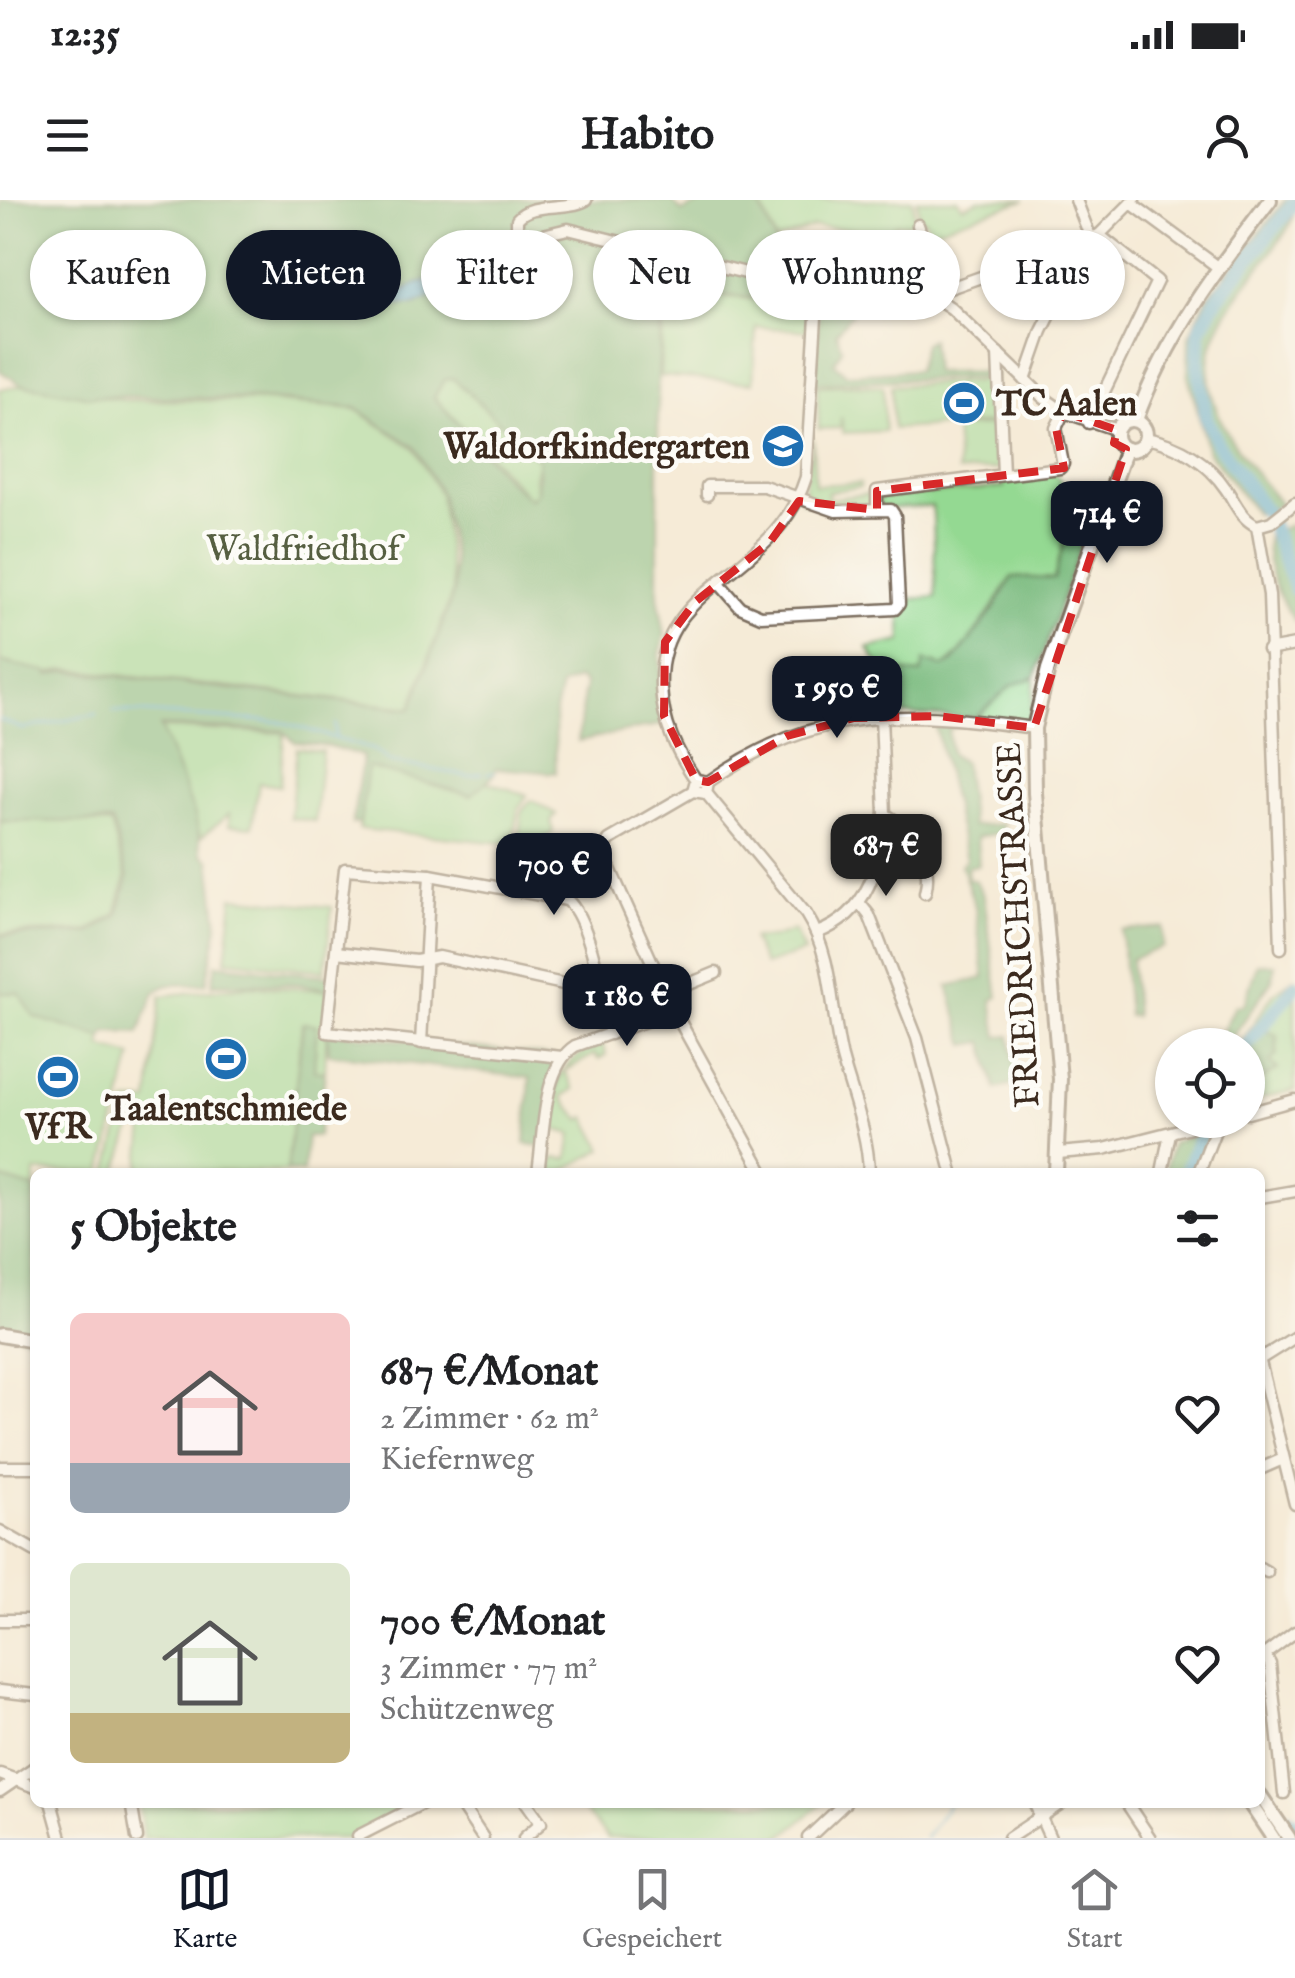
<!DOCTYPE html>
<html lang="de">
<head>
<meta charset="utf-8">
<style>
  :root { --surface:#fff; --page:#f6f6f6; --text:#202124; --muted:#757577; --line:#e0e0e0; --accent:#111827 }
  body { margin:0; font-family:"IM FELL English",serif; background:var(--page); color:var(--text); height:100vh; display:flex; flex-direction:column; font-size:38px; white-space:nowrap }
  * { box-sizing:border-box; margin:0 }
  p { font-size:32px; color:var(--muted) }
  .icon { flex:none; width:55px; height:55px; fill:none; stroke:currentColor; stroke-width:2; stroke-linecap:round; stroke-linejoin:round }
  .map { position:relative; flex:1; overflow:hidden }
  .sheet { position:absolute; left:30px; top:968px; width:1235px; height:640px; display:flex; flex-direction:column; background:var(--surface); border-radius:15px; box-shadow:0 2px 8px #0004 }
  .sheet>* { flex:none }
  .hud { position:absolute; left:30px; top:30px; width:1235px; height:90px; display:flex; gap:20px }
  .buttons { position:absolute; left:1155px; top:828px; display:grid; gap:20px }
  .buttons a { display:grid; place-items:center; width:110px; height:110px; border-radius:50%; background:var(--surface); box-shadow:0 2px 8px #0004; font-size:50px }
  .price { position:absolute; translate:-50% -85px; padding:0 22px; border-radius:20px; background:var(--accent); color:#fff; font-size:32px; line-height:65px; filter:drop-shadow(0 2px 5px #0008) }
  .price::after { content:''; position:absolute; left:50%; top:60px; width:30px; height:22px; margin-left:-15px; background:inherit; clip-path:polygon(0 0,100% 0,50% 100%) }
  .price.on { background:#222; color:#fff }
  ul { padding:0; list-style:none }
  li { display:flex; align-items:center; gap:30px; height:250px; padding:0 40px }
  li span { display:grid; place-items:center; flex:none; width:280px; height:200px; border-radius:15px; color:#555 }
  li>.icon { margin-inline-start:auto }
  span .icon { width:120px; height:120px; fill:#fffc; stroke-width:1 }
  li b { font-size:42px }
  h2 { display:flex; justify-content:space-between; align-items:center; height:120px; padding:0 40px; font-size:42px }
  .pill { padding:0 35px; border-radius:45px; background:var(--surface); box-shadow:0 2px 8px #0004; font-size:35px; line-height:90px }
  .pill.on { background:var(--accent); color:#fff }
  .status { display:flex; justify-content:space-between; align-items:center; height:70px; padding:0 50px; background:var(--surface); direction:ltr }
  .status svg { height:28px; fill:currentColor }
  header { display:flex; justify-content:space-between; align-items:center; height:130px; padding:0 40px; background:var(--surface); font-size:45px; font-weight:700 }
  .tabs { display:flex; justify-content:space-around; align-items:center; height:140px; border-top:2px solid var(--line); background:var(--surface); font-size:28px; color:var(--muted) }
  .tabs a { display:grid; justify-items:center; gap:5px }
  .tabs .on { color:var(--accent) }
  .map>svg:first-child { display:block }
  .green { fill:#94d992; stroke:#688258; stroke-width:2.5 }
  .forest { fill:#77b97c; stroke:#59724d; stroke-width:2.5; fill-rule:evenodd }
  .water { fill:#56acd3; stroke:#486b78; stroke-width:2.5 }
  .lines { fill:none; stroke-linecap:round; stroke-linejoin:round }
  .stream { stroke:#56acd3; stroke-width:2.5 }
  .river { stroke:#56acd3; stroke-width:14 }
  .minor-casing { stroke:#7c6e5f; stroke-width:15 }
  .major-casing { stroke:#7c6e5f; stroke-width:18 }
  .minor { stroke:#fff; stroke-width:10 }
  .major { stroke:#fff; stroke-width:12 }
  .marked { fill:none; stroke:#d62828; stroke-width:8; stroke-dasharray:20 12; stroke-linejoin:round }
  .labels { text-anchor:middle; stroke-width:9; stroke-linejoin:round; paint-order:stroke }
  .poi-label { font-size:35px; font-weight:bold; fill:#3b2a1e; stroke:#fdfcf7 }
  .park-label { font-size:35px; fill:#565f41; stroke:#fdfcf7 }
  .street-label { font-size:35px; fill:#3b2a1e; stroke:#fdfcf7 }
</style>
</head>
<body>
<div class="status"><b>12:35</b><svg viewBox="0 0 49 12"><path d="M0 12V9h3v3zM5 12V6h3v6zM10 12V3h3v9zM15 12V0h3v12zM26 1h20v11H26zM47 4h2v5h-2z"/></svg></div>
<header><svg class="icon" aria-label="menu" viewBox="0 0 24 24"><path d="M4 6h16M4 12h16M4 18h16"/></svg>Habito<svg class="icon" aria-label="person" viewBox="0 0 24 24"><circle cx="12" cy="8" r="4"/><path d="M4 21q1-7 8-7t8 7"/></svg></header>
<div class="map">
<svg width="1295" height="1638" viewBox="0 0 1295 1638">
  <rect width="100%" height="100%" fill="#fdfcf7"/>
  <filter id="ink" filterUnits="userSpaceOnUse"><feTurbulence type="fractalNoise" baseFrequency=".01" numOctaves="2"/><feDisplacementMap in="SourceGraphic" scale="20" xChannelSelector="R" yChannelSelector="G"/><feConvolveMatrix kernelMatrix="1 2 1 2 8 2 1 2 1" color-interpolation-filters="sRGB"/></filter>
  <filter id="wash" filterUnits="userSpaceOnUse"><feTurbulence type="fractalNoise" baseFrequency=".0048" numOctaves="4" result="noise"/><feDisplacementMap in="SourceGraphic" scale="40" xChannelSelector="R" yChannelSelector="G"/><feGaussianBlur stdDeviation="2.25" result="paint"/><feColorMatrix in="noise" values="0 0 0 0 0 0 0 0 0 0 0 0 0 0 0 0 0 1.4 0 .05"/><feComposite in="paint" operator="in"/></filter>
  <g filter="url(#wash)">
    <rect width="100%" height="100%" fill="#f5ebd7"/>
    <g class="green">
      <polygon points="765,0 913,0 915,23 897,24 888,31 814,27 777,41 760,3"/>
      <polygon points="917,0 958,0 962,7 979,0 1025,0 930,31 925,20 920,21"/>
      <polygon points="798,85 816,88 813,131 756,127 753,183 660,176 665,92 789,102"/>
      <polygon points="453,178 539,260 535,278 537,292 530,299 434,197 444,180"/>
      <polygon points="993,180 995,223 893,229 891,186"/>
      <polygon points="23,185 123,200 264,201 355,209 414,248 440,294 453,391 411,508 66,469 50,473 0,461 0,189"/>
      <polygon points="839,185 883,186 885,231 843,233 841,217 841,228 819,229 817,186"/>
      <polygon points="996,225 999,269 958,272 955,228"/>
      <polygon points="813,238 815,285 860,283 860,287 828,292 828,299 875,293 875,308 840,309 802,300"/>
      <path d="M1052 271 1061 281 1070 307 1096 303 1084 337 1064 339 1054 379 1012 377C999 398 963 457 943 467L935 462 921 474 897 472 888 479 868 448 902 441 900 400 936 397 933 314 932 306 879 309V297L1004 287 1003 277Z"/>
      <polygon points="1035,477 1029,526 975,518 1012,485"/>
      <polygon points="160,528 284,533 280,586 259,583 252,627 229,625 229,614 201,637"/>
      <polygon points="297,548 322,551 315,621 290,618"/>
      <polygon points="368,566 470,595 485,581 527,595 518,609 512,644 359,629"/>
      <polygon points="531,600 556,614 551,621 553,632 532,649 518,644 522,611"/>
      <polygon points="53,620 111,624 126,677 116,714 89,731 0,734 0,622"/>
      <polygon points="233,697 332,707 325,771 226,760"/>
      <polygon points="794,730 804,752 764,765 752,738 772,738"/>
      <polygon points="1295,778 1295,890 1248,902 1248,845 1239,845 1273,794"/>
      <polygon points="246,786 328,790 325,872 314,871 317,825 302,824 287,972 139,972 146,910 136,915 117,972 108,972 126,902 149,902 161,796"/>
      <polygon points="0,793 19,793 34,817 103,838 101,847 132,856 102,972 35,972 35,989 0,978"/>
      <path d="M602 844 606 855 598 859 595 854 565 871 574 889 562 897 581 920 586 917 603 949 561 972H551L553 958 568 959 572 934 551 928C559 881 553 863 602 844Z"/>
      <polygon points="139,1603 413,1603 359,1636 366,1638 143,1638"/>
      <polygon points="577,1603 823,1603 780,1638 608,1638"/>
    </g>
    <g class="forest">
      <path d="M0 0H671L682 12 708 0H752L762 10 795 88 789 101 663 90 658 180V396L665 435 660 454 664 524 578 541 585 484 578 479 561 486 555 511 556 573 496 568 494 575 471 595 368 567 360 623 352 624 363 556 329 546 295 542 283 531 160 526 195 615 202 654 210 660 218 726 206 784 168 785 155 792 139 833 107 832 103 838 34 817 19 793H0V736L90 733 118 715 128 677 112 622 0 621V462L47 471 49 475 66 471 411 509 454 391 453 355 441 294 415 247 356 208 263 199 86 196 21 184 0 171ZM453 178 539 260 537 292 530 299 509 281 434 197 444 180Z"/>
      <path d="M1285 0H1295C1295 26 1280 40 1265 60 1247 85 1220 115 1212 146 1196 207 1246 262 1281 304L1262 314 1256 313 1208 252 1188 175 1189 136 1207 98Z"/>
      <polygon points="820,88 857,90 855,96 832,96 832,111 854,111 836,133 842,149 834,163 846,174 917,170 924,143 931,139 934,172 994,171 995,177 814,183"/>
      <path d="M1290 325 1295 335V421C1279 400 1262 362 1268 335Z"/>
      <polygon points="1084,337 1035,477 1012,485 975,518 893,514 876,467 880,466 888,479 896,472 921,474 924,461 943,467 953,462 992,412 1012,377 1054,379 1065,339"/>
      <polygon points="934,521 964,523 948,530 951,554 964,563 972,626 1004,624 1001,633 977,637 979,665 967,667 968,679 976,681 984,697 998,797 992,800 998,837 1010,836 1018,883 996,889 984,842 966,845 948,786 984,778 975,707 961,665 966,659"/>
      <polygon points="1163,727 1163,747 1131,759 1135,816 1128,816 1121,730"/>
      <polygon points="216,764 330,776 328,789 296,784 212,784"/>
      <polygon points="1257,764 1275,764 1272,780 1227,845 1216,845 1235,806 1244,805"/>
      <polygon points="303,823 317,825 314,870 325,872 318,936 307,936 303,972 287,972"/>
      <polygon points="1263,829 1277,835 1277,854 1270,862 1278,869 1255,884 1252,901 1248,902 1248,853"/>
      <polygon points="327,832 562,857 542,946 525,944 530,878 329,854"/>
      <polygon points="1204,929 1210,932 1194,972 1165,972 1172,943"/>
      <polygon points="0,978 35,989 35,1139 0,1132"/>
    </g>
    <polygon class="water" points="429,79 438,80 443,93 414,105 356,105 358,93 405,89"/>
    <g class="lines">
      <g class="stream">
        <polyline points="113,511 282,522 374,550 390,562 468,576 482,573"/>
        <polyline points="0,520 23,529 97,514"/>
        <polyline points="335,536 335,524"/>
        <polyline points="487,573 495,572"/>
        <polyline points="925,1638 950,1602"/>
      </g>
      <g class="river">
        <polyline points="1295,2 1218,97 1199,130 1198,165 1206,217 1217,243 1268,315 1295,389"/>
        <polyline points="1247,845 1295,786"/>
        <polyline points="1186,972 1206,920"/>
        <polyline points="1260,1583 1269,1595"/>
        <polyline points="1289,1619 1295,1625"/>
      </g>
    </g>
  </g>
  <g filter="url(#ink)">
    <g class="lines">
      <g class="minor-casing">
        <g id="minor">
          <path d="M586 0C565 11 532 1 517 19V30L530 38 568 29 786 83 927 92 951 108 1044 198 1064 212 1117 230"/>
          <polyline points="1076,0 1090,36"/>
          <polyline points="1131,3 1218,67"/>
          <polyline points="918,25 935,73 933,93"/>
          <polyline points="933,94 1099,35 1134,0"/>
          <polyline points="998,153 1003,274"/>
          <polyline points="1025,180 1042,131 1090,36"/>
          <polyline points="1089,223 1157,81 1099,35"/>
          <path d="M1146 238C1180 245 1207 261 1226 289 1235 302 1241 319 1257 326"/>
          <polyline points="707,295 707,286 764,286 836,311 891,310 895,316 899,404 895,409 761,416 740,407 719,383"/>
          <polyline points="877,310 877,291 1060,268 1063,264 1056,228 1064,212"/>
          <polyline points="1257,326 1269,395 1281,748"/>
          <polyline points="1257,326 1271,322 1295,303"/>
          <polyline points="1268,450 1295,445"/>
          <path d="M881 516 885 614C912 630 934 660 925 693"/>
          <polyline points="696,580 708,582 706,593 693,591 609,640 603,653 674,811 763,972"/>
          <path d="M708 582C818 504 906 511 1034 528"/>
          <path d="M693 591 696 580C676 551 663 524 661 488 656 382 775 378 806 277L818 85"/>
          <path d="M706 593 806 714C834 758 830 809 842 858 852 895 868 933 869 972"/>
          <polyline points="861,705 869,715 917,838 952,972"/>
          <path d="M817 733C870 713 879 666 885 614"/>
          <polyline points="336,752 416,761 439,757 600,792"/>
          <polyline points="667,793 716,773"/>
          <polyline points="421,843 430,675"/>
          <path d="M562 857 327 832 345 669 430 675 567 700C591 720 603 802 610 834"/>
          <polyline points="1248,913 1295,900"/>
          <polyline points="1058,953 1104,949 1218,920"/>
          <path d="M538 972C544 936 542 867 575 846L674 811"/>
          <polyline points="1162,972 1170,933"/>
          <polyline points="1199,972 1219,920"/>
          <polyline points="1260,997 1295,991"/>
          <polyline points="1260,1159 1295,1137"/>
          <polyline points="1260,1162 1295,1304"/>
          <polyline points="0,1267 35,1267"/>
          <polyline points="1260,1269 1283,1259"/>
          <polyline points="0,1331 35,1351"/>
          <polyline points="1260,1368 1267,1372"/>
          <polyline points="0,1420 35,1420"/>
          <polyline points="1264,1454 1270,1464 1284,1593"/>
          <polyline points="1260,1458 1295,1432"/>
          <polyline points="0,1491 35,1495"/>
          <polyline points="0,1574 35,1587"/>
          <polyline points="0,1591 35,1567"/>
          <polyline points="51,1602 61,1638"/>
          <polyline points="131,1602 137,1638"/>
          <polyline points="459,1602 483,1638"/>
          <polyline points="1034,1602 1050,1638"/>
          <polyline points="1126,1602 1150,1638"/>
          <polyline points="358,1636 425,1602"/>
          <polyline points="524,1638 541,1623 526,1602"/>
          <polyline points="808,1638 846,1602"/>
          <polyline points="1009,1638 1063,1602"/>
        </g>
      </g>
      <g class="major-casing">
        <g id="major">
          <circle cx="1131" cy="235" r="15"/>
          <path d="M1136 220C1166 136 1216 70 1270 0"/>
          <polyline points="1056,972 1060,879 1035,593 1034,528 1048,469 1126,249"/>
          <polyline points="0,1135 35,1141"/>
          <polyline points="1260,1595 1289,1638"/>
          <polyline points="1249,1602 1273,1638"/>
        </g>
      </g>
      <use href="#minor" class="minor"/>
      <use href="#major" class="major"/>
    </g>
  </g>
  <path d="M0 0H1295V1638H0ZM1064 212 1117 230 1114 243 1126 249 1034 528 938 516 854 518 787 536 708 582 696 580 664 516 665 442 695 402 770 342 799 301 877 310V291L1064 268 1056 228Z" fill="#f5ebd7" fill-opacity=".55" fill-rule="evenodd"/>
  <path class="marked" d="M1064 212 1117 230 1114 243 1126 249 1034 528 938 516 854 518 787 536 708 582 696 580 664 516 665 442 695 402 770 342 799 301 877 310V291L1064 268 1056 228Z"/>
  <defs>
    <g id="stadium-disc" transform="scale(2.25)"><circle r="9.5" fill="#1f6fb2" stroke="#fdfcf7"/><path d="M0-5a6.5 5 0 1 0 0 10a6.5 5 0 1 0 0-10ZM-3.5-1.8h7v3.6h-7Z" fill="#fff"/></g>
    <g id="school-disc" transform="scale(2.25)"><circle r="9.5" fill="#1f6fb2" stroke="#fdfcf7"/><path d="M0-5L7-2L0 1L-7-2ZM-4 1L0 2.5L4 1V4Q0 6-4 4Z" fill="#fff"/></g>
  </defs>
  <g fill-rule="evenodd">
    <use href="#stadium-disc" x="964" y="203"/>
    <use href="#school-disc" x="783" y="246"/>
    <use href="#stadium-disc" x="226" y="859"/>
    <use href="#stadium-disc" x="58" y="877"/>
  </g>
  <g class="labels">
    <g class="poi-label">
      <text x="996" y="215" text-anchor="start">TC Aalen</text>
      <text x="750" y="258" text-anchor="end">Waldorfkindergarten</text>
      <text x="226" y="920">Taalentschmiede</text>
      <text x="58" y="938">VfR</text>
    </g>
    <g class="park-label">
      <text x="303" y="360">Waldfriedhof</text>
    </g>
    <g class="street-label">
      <text transform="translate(1017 725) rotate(-93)" y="12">FRIEDRICHSTRASSE</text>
    </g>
  </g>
</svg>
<div class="buttons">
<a><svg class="icon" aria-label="locate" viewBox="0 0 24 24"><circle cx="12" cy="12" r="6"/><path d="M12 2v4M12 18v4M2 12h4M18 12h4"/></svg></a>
</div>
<b class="price" style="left:1107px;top:366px">714 €</b>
<b class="price" style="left:837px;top:541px">1 950 €</b>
<b class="price on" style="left:886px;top:699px">687 €</b>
<b class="price" style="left:554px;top:718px">700 €</b>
<b class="price" style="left:627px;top:849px">1 180 €</b>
<div class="hud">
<a class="pill">Kaufen</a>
<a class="pill on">Mieten</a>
<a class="pill">Filter</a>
<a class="pill">Neu</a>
<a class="pill">Wohnung</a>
<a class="pill">Haus</a>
</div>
<section class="sheet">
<h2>5 Objekte<svg class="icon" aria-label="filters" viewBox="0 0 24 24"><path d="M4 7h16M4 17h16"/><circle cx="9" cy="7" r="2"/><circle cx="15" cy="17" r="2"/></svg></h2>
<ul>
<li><span style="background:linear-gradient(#f6c9c9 75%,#9aa5b1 0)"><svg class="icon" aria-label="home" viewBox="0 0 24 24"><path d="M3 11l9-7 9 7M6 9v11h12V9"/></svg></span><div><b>687 €/Monat</b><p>2 Zimmer · 62 m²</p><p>Kiefernweg</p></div><svg class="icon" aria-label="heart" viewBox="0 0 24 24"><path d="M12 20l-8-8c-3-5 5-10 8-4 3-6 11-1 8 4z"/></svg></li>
<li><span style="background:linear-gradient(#dfe7d0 75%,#c2b280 0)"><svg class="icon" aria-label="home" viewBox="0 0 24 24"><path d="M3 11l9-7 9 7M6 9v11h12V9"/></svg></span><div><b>700 €/Monat</b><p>3 Zimmer · 77 m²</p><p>Schützenweg</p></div><svg class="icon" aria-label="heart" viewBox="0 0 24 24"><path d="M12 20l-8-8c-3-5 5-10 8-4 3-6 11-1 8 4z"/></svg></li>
</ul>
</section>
</div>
<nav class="tabs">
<a class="on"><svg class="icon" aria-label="map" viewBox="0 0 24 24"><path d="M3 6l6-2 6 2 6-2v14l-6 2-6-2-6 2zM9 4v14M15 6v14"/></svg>Karte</a>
<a><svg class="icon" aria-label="saved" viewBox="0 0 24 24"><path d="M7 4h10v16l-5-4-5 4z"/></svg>Gespeichert</a>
<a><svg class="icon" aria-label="home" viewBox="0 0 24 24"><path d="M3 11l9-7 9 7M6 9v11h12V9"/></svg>Start</a>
</nav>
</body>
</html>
